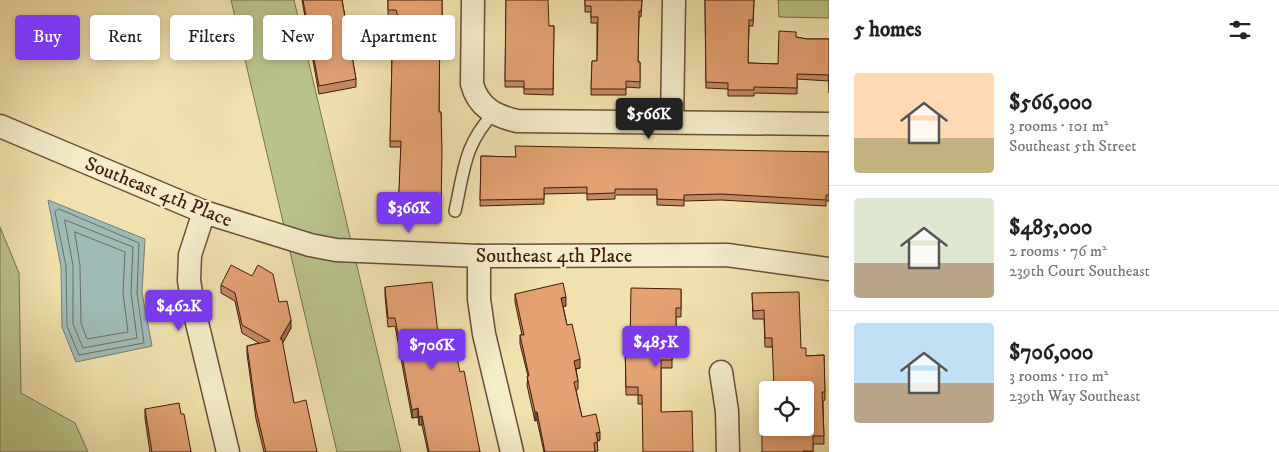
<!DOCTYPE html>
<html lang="en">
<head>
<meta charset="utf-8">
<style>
  :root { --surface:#fff; --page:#f6f6f6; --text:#202124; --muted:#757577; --line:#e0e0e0; --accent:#7c3aed }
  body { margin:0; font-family:"IM FELL DW Pica",serif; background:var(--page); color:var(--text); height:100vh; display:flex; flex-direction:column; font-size:19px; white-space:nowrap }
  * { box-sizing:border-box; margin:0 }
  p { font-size:16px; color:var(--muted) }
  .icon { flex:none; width:28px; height:28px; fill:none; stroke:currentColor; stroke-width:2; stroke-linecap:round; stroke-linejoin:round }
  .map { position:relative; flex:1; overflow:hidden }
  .panel { display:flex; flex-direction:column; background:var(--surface); width:450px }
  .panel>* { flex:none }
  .hud { position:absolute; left:15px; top:15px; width:475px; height:45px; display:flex; gap:10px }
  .controls { position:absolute; left:759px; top:381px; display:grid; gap:10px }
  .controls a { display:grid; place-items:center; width:55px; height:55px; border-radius:5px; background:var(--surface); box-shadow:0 2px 8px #0003; font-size:25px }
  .price { position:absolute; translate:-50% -42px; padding:0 11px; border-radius:5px; background:var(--accent); color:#fff; font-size:16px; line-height:32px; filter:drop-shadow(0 1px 2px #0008) }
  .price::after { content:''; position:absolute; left:50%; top:30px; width:15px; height:11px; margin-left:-8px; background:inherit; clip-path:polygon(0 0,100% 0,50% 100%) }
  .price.active { background:#222; color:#fff }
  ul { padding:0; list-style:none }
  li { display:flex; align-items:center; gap:15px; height:125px; padding:0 25px }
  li+li { border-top:1px solid var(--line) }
  li span { display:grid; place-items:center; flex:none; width:140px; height:100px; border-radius:5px; color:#555 }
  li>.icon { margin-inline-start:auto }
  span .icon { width:60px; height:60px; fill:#fffc; stroke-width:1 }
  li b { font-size:21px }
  h2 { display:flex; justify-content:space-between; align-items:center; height:60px; padding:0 25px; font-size:21px }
  .tag { padding:0 18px; border-radius:5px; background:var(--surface); box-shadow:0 2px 8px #0003; font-size:18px; line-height:45px }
  .tag.active { background:var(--accent); color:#fff }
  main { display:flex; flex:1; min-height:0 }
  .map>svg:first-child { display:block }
  .green { fill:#bac38a; stroke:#7c704c }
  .water { fill:#9ebbb5; stroke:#787b72 }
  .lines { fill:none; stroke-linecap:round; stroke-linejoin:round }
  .shore { stroke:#6e6c62; stroke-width:1 }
  .lane-casing { stroke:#6b4d36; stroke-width:14 }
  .street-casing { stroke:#6b4d36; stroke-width:25 }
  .lane { stroke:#f5ecca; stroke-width:11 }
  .street { stroke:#f5ecca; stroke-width:22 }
  .wall { fill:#c38a64; stroke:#3f1c0e }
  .shaded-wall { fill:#9f7151; stroke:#3f1c0e }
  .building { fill:#e3a174; stroke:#3f1c0e }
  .labels { text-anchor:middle; stroke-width:4.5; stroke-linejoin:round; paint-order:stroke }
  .street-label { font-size:20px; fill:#3f1c0e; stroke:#f5ecca }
</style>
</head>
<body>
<main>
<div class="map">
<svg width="829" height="452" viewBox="0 0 829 452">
  <rect width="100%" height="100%" fill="#f0e1ae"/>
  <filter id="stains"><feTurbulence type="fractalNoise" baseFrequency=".004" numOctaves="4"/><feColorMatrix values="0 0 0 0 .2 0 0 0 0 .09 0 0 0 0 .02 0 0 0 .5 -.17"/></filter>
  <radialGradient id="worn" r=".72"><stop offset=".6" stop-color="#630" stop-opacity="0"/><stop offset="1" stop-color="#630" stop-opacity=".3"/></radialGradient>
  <g class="green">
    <polygon points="231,0 294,0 401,452 337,452"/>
    <polygon points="778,0 829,0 829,18 779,17"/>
    <polygon points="0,227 19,273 21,393 75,423 88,452 0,452"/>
  </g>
  <polygon class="water" points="48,200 145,239 142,293 152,346 76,362 62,327 61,267"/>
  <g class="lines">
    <g class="shore">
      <polygon points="59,209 139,243 137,293 144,343 79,355 67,326 66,266 55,212"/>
      <polygon points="65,220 133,247 131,293 137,338 83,348 73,324 73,266"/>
      <polygon points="75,232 125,252 123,293 128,332 87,339 81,323 80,266"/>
    </g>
    <g class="lane-casing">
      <path id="lane" d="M455 211C464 171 464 144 494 113"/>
    </g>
    <g class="street-casing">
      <g id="street">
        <path d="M473 0 472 84C478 107 495 116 517 121L829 124"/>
        <polyline points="672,122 674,0"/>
        <polyline points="0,126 204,212 310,245 336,250 479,256 727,255 829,269"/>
        <polyline points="204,212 190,255 189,280 193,306 228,452"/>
        <polyline points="479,256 479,299 484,334 512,452"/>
        <polyline points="721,372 727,411 728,452"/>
      </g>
    </g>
    <use href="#lane" class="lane"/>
    <use href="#street" class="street"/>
  </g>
  <g class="wall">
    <polygon points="302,0 342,0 356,79 356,87 319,94"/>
    <polygon points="388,0 442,0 442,23 440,23 439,112 441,112 441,221 398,220 401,147 390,147 392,59 397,59 398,23 396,16 388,16"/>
    <polygon points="506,0 549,26 554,26 553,95 524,94 524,87 505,87"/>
    <polygon points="585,0 642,0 641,17 639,17 638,62 640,62 640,88 626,87 626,95 591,95 592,61 597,61 597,23 591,23 591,12 585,12"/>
    <polygon points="705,0 754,0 753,26 749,26 748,63 778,64 796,37 807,39 829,39 829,93 829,81 797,79 797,94 754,93 754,96 728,96 728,89 706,88"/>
    <polygon points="829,152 829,201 826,201 826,206 721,200 684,201 684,206 657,205 657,195 615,195 615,199 587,200 587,193 544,194 544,204 480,206 481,156 515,157"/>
    <polygon points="221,285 279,302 291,328 282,343 294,403 317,452 264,452 256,419 247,354 247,346 259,343 242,333 235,301 221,293"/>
    <polygon points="385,287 439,342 460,372 480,452 428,452 422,425 419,425 418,417 412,418 395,326 388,327 385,295"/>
    <polygon points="681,289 681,317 676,317 676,342 672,342 672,368 661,368 661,412 693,452 642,404 638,404 638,395 626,395 625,342 630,342"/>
    <polygon points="752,293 801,348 806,356 824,355 825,400 823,401 824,444 813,444 813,452 762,452 767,431 805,428 772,347 765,347 764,319 753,319"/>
    <polygon points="515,294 566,306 563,306 567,325 580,368 576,369 578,381 578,389 576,390 582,417 600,440 597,441 598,451 595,451 595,452 544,452 537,420 535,421 527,385 528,376 520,344 520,335 522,335 515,302"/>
    <polygon points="145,409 181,414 191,452 150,452 145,418"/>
  </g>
  <g class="shaded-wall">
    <polygon points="566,297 566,306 561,307 561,298"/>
    <polygon points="291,320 291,328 280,348 280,339"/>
    <polygon points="580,359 580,368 574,369 574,361"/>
    <polygon points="418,408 418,417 412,418 412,410"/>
    <polygon points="535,412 537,412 537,420 535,421"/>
    <polygon points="422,416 422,425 419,425 419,417"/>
    <polygon points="600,432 600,440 596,441 596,433"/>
  </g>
  <g class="building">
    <polygon points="303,0 342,0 356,79 319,86"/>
    <polygon points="388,0 442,0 442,17 440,17 439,112 441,112 442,150 441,215 398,214 401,141 390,141 392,59 397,59 398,17 396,10 388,10"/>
    <polygon points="506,0 548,0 549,26 554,26 553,89 524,89 524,81 505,81"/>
    <polygon points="585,0 642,0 641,11 639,11 638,62 640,62 640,82 626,81 626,89 591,89 592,61 597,61 598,17 591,17 591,6 585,6"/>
    <polygon points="705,0 754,0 753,20 749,20 748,63 778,64 779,31 796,32 796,37 807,39 829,39 829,87 829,75 797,74 797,88 754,87 754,90 728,90 728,83 706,82"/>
    <polygon points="515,146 829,152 829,195 826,195 826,200 721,194 684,195 684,200 657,199 657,189 615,189 615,193 587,194 587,187 544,188 544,199 480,200 481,156 516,157"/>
    <polygon points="231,265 252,276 258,265 273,274 279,302 287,301 291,320 280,339 282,339 294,403 306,400 317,452 266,452 256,410 247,346 270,341 242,325 235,293 221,285"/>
    <polygon points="432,282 439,342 453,339 460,372 464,371 480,452 429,452 422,416 419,417 418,408 412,410 395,318 388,318 385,287"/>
    <polygon points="563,283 566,297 561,298 567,325 572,324 580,359 574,361 578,381 574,382 582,417 596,414 600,432 596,433 598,442 594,443 595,452 545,452 537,412 535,412 527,376 529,376 520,335 524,335 515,294"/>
    <polygon points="631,288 681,289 681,308 676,308 676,334 672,334 672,360 661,360 661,412 692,411 693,452 643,452 642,395 638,395 638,387 626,387 625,342 630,342"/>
    <polygon points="799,292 801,348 806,348 806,356 824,355 825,392 822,392 824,436 813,436 813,451 803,451 803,452 762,452 762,431 767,431 766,406 768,406 768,428 805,428 805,390 774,390 772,338 765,338 764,310 753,311 752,293"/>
    <polygon points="179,403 181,414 184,414 191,452 152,452 145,409"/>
  </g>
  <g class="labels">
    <g class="street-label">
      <text transform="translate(159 191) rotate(22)" y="7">Southeast 4th Place</text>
      <text x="554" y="262">Southeast 4th Place</text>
    </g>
  </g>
  <rect width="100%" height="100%" filter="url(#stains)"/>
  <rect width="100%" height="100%" fill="url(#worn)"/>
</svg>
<div class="controls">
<a><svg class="icon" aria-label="locate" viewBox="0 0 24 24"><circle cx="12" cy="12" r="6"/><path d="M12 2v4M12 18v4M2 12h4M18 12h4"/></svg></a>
</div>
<b class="price active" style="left:649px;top:140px">$566K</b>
<b class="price" style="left:409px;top:234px">$366K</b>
<b class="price" style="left:179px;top:332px">$462K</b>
<b class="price" style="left:656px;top:368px">$485K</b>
<b class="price" style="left:432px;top:371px">$706K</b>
<div class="hud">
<a class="tag active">Buy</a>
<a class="tag">Rent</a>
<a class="tag">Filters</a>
<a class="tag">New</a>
<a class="tag">Apartment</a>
</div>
</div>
<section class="panel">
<h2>5 homes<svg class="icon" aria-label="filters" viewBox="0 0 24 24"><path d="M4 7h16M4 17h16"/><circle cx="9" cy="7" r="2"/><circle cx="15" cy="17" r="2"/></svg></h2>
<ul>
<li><span style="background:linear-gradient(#ffd9b3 65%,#c2b280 0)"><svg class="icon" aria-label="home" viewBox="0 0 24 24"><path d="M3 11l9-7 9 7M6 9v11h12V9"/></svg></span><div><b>$566,000</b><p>3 rooms · 101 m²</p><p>Southeast 5th Street</p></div></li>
<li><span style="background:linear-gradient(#dfe7d0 65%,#b9a48a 0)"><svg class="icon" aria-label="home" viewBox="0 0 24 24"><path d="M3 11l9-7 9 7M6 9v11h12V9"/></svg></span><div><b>$485,000</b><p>2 rooms · 76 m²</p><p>239th Court Southeast</p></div></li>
<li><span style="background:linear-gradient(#bfe0f5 60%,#b9a48a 0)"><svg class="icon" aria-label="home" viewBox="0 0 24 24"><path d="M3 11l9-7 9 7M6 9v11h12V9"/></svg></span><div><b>$706,000</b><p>3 rooms · 110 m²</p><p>239th Way Southeast</p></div></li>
</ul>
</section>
</main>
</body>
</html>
